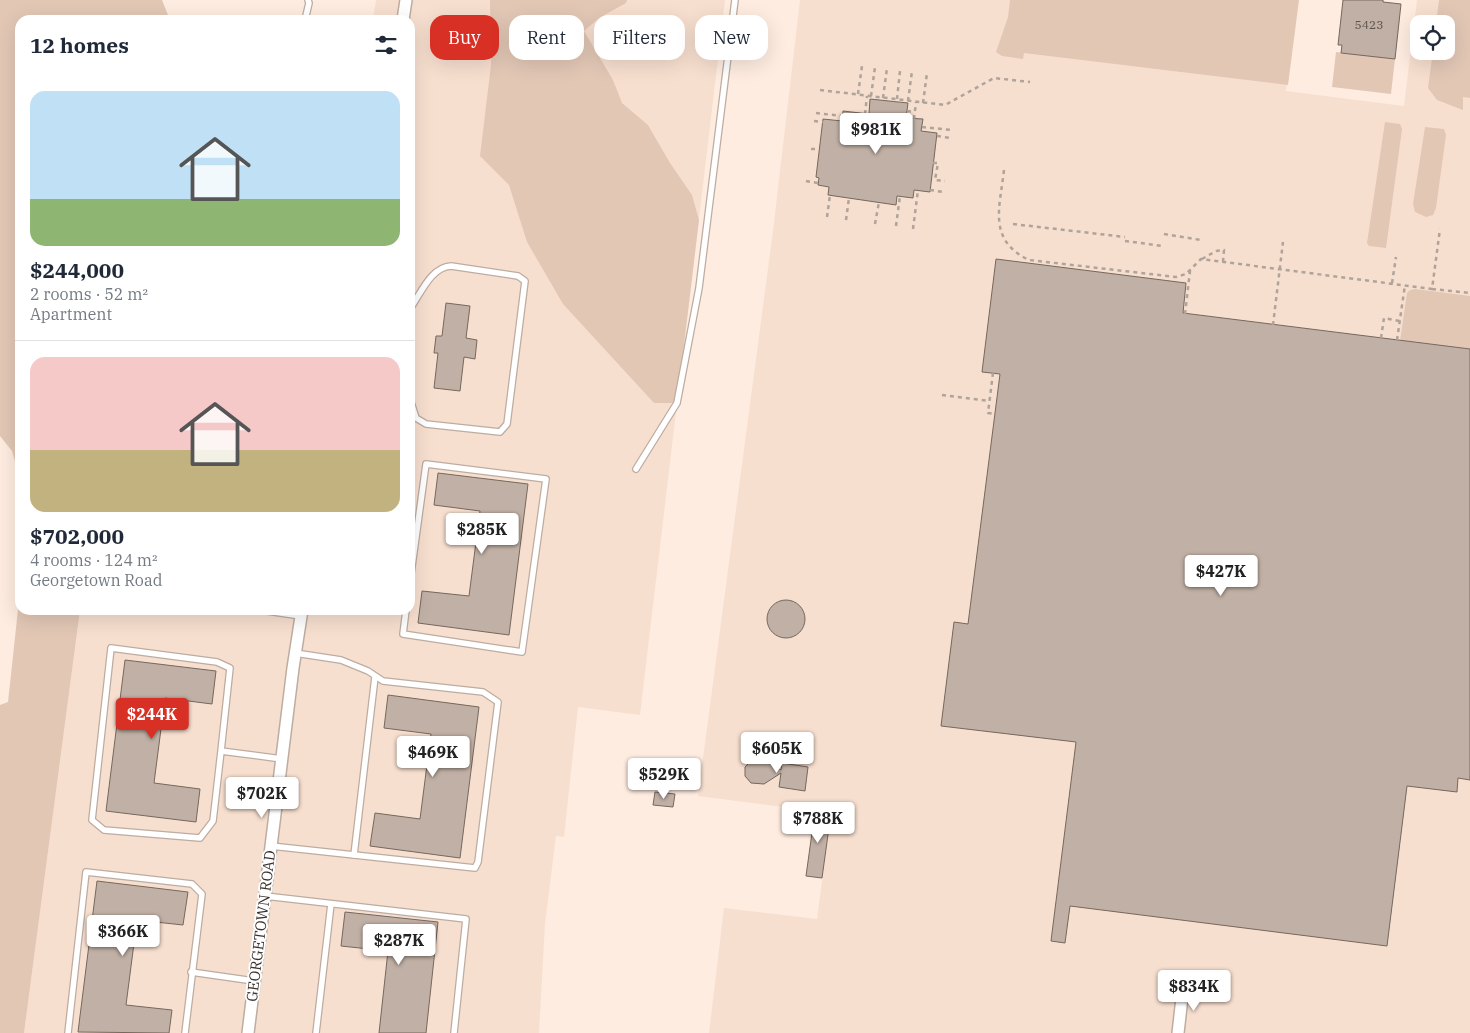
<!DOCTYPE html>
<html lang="en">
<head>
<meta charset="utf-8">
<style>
  :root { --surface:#fff; --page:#f2f2f3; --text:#1f2937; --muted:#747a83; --line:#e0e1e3; --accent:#d93025 }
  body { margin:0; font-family:"IBM Plex Serif",serif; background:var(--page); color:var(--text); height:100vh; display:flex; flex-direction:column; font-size:19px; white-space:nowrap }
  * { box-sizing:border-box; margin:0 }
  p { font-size:16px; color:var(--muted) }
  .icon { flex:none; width:28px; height:28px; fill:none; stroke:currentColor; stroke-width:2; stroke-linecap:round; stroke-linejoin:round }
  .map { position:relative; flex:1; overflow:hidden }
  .drawer { position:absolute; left:15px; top:15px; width:400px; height:600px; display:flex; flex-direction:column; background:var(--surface); border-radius:15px; box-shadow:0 5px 20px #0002 }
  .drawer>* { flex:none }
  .top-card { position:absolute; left:430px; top:15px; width:475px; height:45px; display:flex; gap:10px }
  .buttons { position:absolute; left:1410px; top:15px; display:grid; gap:10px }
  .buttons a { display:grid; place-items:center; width:45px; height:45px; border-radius:10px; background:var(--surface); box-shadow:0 5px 20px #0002; font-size:25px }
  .price { position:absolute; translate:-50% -42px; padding:0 11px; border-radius:5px; background:#fff; color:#222; font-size:16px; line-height:32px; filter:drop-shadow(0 1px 2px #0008) }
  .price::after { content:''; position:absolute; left:50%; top:30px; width:15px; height:11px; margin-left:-8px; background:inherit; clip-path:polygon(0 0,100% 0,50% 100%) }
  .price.selected { background:var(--accent); color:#fff }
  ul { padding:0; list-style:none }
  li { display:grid; align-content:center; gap:10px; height:265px; padding:0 15px }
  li+li { border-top:1px solid var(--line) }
  li span { display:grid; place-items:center; height:155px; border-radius:15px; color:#555 }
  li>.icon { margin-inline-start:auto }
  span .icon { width:90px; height:90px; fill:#fffc; stroke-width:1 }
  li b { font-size:21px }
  h2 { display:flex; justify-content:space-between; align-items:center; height:60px; padding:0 15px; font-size:21px }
  .chip { padding:0 18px; border-radius:15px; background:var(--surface); box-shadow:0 5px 20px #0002; font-size:18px; line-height:45px }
  .chip.selected { background:var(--accent); color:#fff }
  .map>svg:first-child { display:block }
  .built { fill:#f7dfcf; fill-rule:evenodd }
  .green { fill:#e2c7b5 }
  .building { fill:#c1b0a5; stroke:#76675d }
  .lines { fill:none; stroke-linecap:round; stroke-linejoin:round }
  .service-casing { stroke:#bdaca1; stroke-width:8 }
  .minor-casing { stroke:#bdaca1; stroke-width:14 }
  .path { stroke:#b0a39a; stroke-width:2.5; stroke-dasharray:4 4; stroke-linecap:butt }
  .service { stroke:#fff; stroke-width:5.5 }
  .minor { stroke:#fff; stroke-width:11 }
  .labels { text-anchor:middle; stroke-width:4; stroke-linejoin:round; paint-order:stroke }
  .number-label { font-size:12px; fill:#5b524c }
  .street-label { font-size:15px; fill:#39322e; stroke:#fdfdfd }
</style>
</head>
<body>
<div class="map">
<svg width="1470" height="1033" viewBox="0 0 1470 1033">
  <rect width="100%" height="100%" fill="#feece0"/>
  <g class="built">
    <polygon points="376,0 725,0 640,715 578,707 564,837 556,836 545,924 539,1033 24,1033 80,610 410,610 410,20 373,20"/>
    <path d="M800 0H1297L1286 91 1404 106 1417 0H1470V1033H709L724 908 817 919 831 813 698 796 773 231ZM1419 24H1446V51H1419Z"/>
  </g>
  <g class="green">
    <polygon points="0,0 162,0 170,20 20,20 20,478 12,451 0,436"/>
    <polygon points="490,0 627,0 626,3 599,18 584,31 613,80 622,103 648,125 670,163 692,195 699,220 677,403 654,403 563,304 527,242 509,185 480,156 491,65"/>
    <polygon points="1010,0 1299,0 1288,85 1024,53 1023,59 1002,56 996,52 1008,17"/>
    <polygon points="1439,0 1470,0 1470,98 1463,97 1463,110 1437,100 1428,88 1433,51 1446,51 1446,24 1436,24"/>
    <polygon points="1336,52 1395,59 1391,94 1332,87"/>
    <polygon points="1385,122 1400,124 1402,129 1386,248 1369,246 1367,243"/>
    <polygon points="1425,127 1444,129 1446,135 1436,208 1433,215 1426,217 1415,212 1413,204"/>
    <polygon points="1415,289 1470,296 1470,349 1400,341 1407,293 1410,290"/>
    <polygon points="20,591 20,610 80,610 24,1033 0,1033 0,705 8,702"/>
  </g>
  <g class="building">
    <polygon points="1343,0 1383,0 1383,2 1401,4 1395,59 1341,53 1342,45 1338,45"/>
    <polygon points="870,99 908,103 906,118 923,119 921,131 937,133 930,192 914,190 913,198 897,196 896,205 828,195 829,187 818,185 819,178 816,177 823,119 842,121 843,111 869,114"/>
    <polygon points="996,259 1186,283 1183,313 1470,349 1470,780 1458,778 1457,792 1407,786 1387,946 1070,906 1065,943 1051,941 1076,742 941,726 954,622 968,624 1000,374 982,372"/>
    <polygon points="446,303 470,306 466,338 477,340 475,359 464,357 460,391 434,388 438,353 434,353 436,336 442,336"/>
    <polygon points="438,473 528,484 509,635 418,623 422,591 469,596 480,511 434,505"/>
    <circle cx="786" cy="619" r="19"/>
    <polygon points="125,660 216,671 212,704 165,698 154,783 200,789 196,822 106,811"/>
    <polygon points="388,695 479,707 460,858 370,846 375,813 420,819 431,734 384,728"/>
    <polygon points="755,757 764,758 781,770 782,763 808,767 805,791 779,787 781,773 764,784 751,783 745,776 745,767"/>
    <polygon points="655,792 675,794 673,807 653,805"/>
    <polygon points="815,811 831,813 822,878 806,876"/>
    <polygon points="97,881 188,892 183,925 137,920 126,1005 172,1010 169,1033 78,1032"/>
    <polygon points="345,912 438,922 426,1033 379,1033 388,951 341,946"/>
  </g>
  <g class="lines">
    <g class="service-casing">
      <g id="service">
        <polyline points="305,20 309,3 308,0"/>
        <path d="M410 309C421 293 431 267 451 266L518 276 525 281 507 424 500 432 426 424 416 418 410 399"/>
        <polyline points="636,469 677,403 699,288 735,0"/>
        <polyline points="260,610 301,616"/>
        <polyline points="406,610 403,634 522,652 546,479 426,464 410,581"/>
        <polyline points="221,751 213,821 200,838 104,830 92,820 111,648 217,662 230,668 221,751 282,759"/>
        <polyline points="271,846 475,868 478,862 498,702 483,692 383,681 368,671 341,660 295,653"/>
        <polyline points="354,855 375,677"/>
        <polyline points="265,896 466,919 454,1033"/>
        <polyline points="191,972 254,981"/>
        <polyline points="68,1033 86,872 192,884 202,894 185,1033"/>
        <polyline points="316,1033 331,904"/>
      </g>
    </g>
    <g class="minor-casing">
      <g id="minor">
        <polyline points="403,20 406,0"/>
        <polyline points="248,1033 293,668 302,610"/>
        <polyline points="1178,1033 1183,989"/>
      </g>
    </g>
    <g class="path">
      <polyline points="820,90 945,105 994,78 1030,82"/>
      <polyline points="858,94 862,66"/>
      <polyline points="871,96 875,67"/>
      <polyline points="883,98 887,68"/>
      <polyline points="897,99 900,71"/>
      <polyline points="908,101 912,71"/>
      <polyline points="923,103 927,73"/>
      <polyline points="907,111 914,112"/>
      <polyline points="816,113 842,116"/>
      <polyline points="865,114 867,96"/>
      <polyline points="914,119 916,102"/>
      <polyline points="814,121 823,122"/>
      <polyline points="922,127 952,130"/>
      <polyline points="937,136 950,138"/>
      <polyline points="811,149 819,149"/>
      <polyline points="933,163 938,163 935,180 945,181"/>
      <path d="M1004 170C1000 207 987 240 1029 260L1176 277 1186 274 1201 259 1432 289 1440 229"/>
      <polyline points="806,181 818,183"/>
      <polyline points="930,190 943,192"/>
      <polyline points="827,217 830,195"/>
      <polyline points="846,220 849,198"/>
      <polyline points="875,224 879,202"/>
      <polyline points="1013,224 1125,237"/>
      <polyline points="896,226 900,196"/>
      <polyline points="913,229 918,190"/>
      <polyline points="1164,234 1201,240"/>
      <polyline points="1125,241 1163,246"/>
      <polyline points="1202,259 1216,251 1224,250 1223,262"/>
      <polyline points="1392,283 1396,257"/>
      <polyline points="1432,289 1470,293"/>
      <polyline points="1185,314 1190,271"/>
      <polyline points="1273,325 1283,242"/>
      <polyline points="1381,338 1384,318 1400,321"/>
      <polyline points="1397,340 1405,285"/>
      <polyline points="993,373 988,413 994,414"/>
      <polyline points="942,395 989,401"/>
    </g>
    <use href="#service" class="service"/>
    <use href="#minor" class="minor"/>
  </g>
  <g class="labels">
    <g class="number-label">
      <text x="1369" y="29">5423</text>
    </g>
    <g class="street-label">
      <text transform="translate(261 926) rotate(-83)" y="5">GEORGETOWN ROAD</text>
    </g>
  </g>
</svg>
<div class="buttons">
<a><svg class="icon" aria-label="locate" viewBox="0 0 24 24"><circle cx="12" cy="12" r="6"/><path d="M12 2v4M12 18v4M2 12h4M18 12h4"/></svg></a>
</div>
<b class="price" style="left:876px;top:155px">$981K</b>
<b class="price" style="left:482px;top:555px">$285K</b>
<b class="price" style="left:1221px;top:597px">$427K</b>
<b class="price selected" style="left:152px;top:740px">$244K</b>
<b class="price" style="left:777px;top:774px">$605K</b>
<b class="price" style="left:433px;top:778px">$469K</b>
<b class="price" style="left:664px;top:800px">$529K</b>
<b class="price" style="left:262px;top:819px">$702K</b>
<b class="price" style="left:818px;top:844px">$788K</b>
<b class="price" style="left:123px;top:957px">$366K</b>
<b class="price" style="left:399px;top:966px">$287K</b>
<b class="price" style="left:1194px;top:1012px">$834K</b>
<div class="top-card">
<a class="chip selected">Buy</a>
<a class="chip">Rent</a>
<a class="chip">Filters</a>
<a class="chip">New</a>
</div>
<section class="drawer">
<h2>12 homes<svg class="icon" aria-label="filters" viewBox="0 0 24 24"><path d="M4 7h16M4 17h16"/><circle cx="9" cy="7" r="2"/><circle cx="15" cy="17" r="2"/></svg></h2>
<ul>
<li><span style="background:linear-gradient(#bfe0f5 70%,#8fb573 0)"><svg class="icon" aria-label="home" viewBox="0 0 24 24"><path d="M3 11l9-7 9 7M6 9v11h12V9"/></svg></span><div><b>$244,000</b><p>2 rooms · 52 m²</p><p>Apartment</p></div></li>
<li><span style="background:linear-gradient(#f6c9c9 60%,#c2b280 0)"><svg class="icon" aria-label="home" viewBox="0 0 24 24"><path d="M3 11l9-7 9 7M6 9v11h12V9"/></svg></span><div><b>$702,000</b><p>4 rooms · 124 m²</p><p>Georgetown Road</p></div></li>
</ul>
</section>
</div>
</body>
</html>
